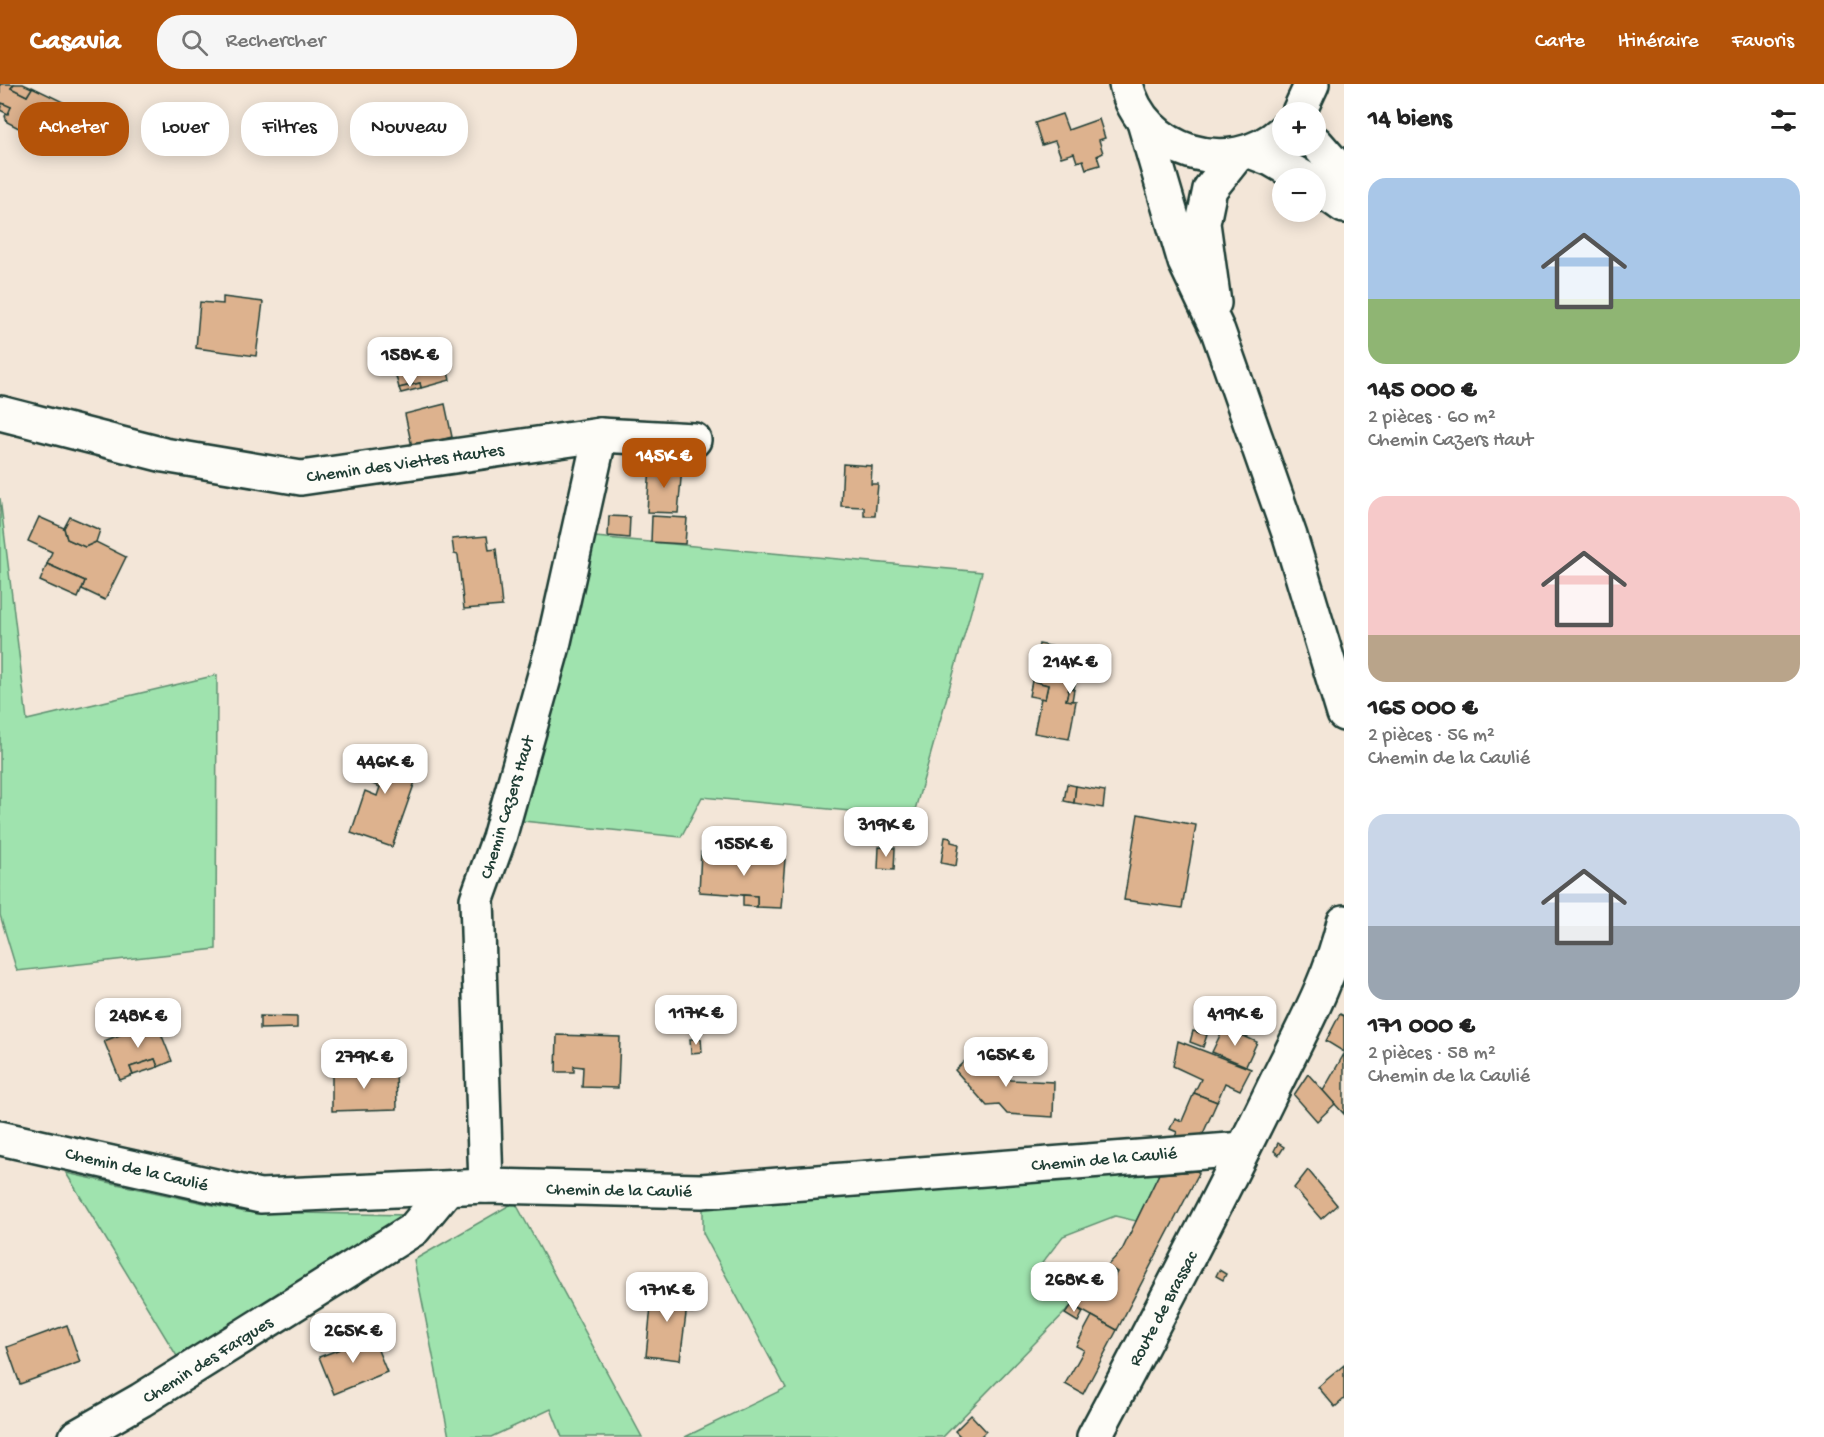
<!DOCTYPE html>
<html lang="fr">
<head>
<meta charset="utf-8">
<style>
  :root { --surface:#fff; --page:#f6f6f6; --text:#222; --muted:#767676; --accent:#b45309 }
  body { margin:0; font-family:"Gochi Hand",sans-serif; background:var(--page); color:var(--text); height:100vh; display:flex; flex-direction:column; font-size:22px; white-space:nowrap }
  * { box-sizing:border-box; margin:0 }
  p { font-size:20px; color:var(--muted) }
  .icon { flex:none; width:33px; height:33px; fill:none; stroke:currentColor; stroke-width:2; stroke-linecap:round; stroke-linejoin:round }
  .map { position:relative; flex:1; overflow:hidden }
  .side { display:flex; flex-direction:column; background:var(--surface); width:480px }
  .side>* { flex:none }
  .top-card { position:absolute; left:18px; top:18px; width:570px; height:54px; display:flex; gap:12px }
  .fabs { position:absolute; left:1272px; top:18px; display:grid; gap:12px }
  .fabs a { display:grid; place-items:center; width:54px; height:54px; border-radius:50%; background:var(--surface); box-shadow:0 3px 15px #0003; font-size:30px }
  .price { position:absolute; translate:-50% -51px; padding:0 14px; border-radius:12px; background:#fff; color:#222; font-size:20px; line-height:39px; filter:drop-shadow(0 2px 3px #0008) }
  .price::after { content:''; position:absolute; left:50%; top:36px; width:18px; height:14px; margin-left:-9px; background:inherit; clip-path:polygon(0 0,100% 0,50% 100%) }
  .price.selected { background:var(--accent); color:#fff }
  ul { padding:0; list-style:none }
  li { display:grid; align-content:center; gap:12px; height:318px; padding:0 24px }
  li span { display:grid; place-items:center; height:186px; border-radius:18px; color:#555 }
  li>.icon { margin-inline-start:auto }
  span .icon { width:108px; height:108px; fill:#fffc; stroke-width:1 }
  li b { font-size:26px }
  h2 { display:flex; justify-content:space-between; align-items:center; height:72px; padding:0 24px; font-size:26px }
  .pill { padding:0 21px; border-radius:24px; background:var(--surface); box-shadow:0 3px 15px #0003; font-size:21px; line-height:54px }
  .pill.selected { background:var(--accent); color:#fff }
  header { display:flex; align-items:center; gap:36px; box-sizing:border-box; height:84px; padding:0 30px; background:var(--accent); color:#fff }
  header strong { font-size:28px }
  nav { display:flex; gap:33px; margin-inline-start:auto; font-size:21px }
  .search { width:420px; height:54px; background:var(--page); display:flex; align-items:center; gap:15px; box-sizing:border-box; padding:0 21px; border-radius:24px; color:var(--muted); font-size:22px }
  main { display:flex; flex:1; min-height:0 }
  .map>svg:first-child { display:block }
  .green { fill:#9fe3ae; stroke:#5f9071; stroke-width:1.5 }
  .building { fill:#ddb28e; stroke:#1f3d34; stroke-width:1.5 }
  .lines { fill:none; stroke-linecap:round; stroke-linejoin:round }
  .minor-casing { stroke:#1f3d34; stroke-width:38 }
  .major-casing { stroke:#1f3d34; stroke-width:38 }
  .minor { stroke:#fdfcf7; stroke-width:33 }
  .major { stroke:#fdfcf7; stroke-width:33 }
  .labels { text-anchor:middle; stroke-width:5; stroke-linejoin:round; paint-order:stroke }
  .street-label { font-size:18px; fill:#1f3d34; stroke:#fdfcf7 }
</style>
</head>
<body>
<header>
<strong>Casavia</strong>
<div class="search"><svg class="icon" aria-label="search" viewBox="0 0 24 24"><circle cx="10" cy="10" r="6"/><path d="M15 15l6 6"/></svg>Rechercher</div>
<nav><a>Carte</a><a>Itinéraire</a><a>Favoris</a></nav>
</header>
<main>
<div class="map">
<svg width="1344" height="1353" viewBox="0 0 1344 1353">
  <rect width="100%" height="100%" fill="#f3e6d8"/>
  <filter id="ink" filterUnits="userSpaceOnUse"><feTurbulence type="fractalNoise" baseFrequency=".0167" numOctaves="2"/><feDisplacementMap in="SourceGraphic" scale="12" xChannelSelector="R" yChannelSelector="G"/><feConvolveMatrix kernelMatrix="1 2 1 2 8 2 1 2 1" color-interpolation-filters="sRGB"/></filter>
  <g filter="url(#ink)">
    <g class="green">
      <polygon points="0,414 27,636 217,591 216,865 17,887 0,831"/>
      <polygon points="595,453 982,488 913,733 702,713 681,753 513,736"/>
      <polygon points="66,1089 245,1128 408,1131 178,1274"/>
      <polygon points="1159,1090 1136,1137 1115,1132 1063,1152 1032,1192 1072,1221 943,1353 685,1353 786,1304 703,1149 703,1115"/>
      <polygon points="515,1118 642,1353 562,1353 551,1325 491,1353 449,1353 414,1176"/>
    </g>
    <g class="building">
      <polygon points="0,0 14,0 11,4 27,12 32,3 63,18 44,57 7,38 5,32 11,23 0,21"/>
      <polygon points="14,0 23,0 32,4 27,12 11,4"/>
      <polygon points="2,19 11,23 8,30 0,26"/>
      <polygon points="1062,30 1068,46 1099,35 1105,54 1099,56 1103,69 1097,72 1100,81 1086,85 1083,76 1077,78 1074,69 1061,73 1055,57 1042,61 1035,39"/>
      <polygon points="223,213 263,218 256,272 196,264 200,218 223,220"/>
      <polygon points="441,260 450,296 421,304 420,299 399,304 391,272"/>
      <polygon points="420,299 421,304 401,309 399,304"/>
      <polygon points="445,320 452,353 412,363 405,330"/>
      <polygon points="843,380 872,382 871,400 878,400 875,432 864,432 864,423 841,422"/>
      <polygon points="650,381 682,383 678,429 647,428"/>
      <polygon points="609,432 630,433 629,454 608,452"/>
      <polygon points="652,432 687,434 685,460 651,458"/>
      <polygon points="39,433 64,444 67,455 85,463 96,458 126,473 105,516 82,505 85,497 47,480 52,468 28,457"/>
      <polygon points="70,433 100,446 96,458 85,463 67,455 64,444"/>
      <polygon points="487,452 489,466 496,465 502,522 464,525 458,471 454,470 452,455"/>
      <polygon points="47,480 85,497 78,514 40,497"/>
      <polygon points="1039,560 1081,568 1074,605 1069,604 1066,616 1076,617 1069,655 1034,649 1041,614 1045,615 1048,601 1032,597"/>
      <polygon points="1032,597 1048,601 1045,615 1029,612"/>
      <polygon points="1069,604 1074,605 1072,617 1066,616"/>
      <polygon points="371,661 422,678 392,763 351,749 365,707 377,712 380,703 360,695"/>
      <polygon points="1067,700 1076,702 1074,719 1064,717"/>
      <polygon points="1076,702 1105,707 1103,724 1074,719"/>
      <polygon points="1138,730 1196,741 1182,824 1124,816"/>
      <polygon points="945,753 951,754 951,758 959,760 956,782 941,779"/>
      <polygon points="879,763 895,764 894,786 878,785"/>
      <polygon points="701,768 785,775 781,824 757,823 757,812 699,808"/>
      <polygon points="743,811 757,812 757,823 743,822"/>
      <polygon points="1340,930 1344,932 1344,968 1326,957"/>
      <polygon points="260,932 297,933 297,944 260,945"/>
      <polygon points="156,937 172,977 158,983 155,975 130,983 133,991 120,996 104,957"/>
      <polygon points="1224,943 1257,958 1246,982 1212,968"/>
      <polygon points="1193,947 1207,951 1203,963 1190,958"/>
      <polygon points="557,951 620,953 618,1004 582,1003 583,983 574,982 574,988 556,988"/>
      <polygon points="690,955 701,955 702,968 691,969"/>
      <polygon points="1178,957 1251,985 1240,1006 1225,999 1217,1018 1194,1009 1201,995 1173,982"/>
      <polygon points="980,963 1011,996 1054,998 1053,1033 1007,1030 999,1021 987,1022 955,986"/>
      <polygon points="1344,970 1344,1030 1323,1007"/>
      <polygon points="155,975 158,983 133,991 130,983"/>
      <polygon points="396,985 397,1025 332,1027 332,986"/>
      <polygon points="1308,990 1335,1020 1317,1037 1294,1011"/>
      <polygon points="1194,1009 1217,1018 1201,1054 1173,1057 1177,1048 1170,1045 1175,1034 1182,1037"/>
      <polygon points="1278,1059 1284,1063 1279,1071 1274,1067"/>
      <polygon points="1308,1086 1337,1121 1321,1135 1294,1104"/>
      <polygon points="1197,1087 1199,1089 1117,1246 1072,1221 1089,1203 1103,1211 1117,1188 1107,1182 1122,1166 1159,1090"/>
      <polygon points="1219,1186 1226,1190 1223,1196 1216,1192"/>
      <polygon points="653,1203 689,1207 680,1276 646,1272"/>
      <polygon points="689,1207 700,1208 697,1229 686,1228"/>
      <polygon points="1072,1221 1083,1228 1078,1238 1065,1230"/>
      <polygon points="1092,1232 1117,1246 1083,1310 1065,1300 1084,1266 1076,1262"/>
      <polygon points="67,1241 80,1278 20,1300 7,1263"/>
      <polygon points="371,1249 387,1288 334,1310 319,1273 356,1259 355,1256"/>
      <polygon points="1344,1281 1344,1315 1335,1323 1318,1303"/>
      <polygon points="971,1331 986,1347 980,1353 961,1353 955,1347"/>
    </g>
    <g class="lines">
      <g class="minor-casing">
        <g id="minor">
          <polyline points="1316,59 1344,91"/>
          <polyline points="1250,67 1271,75 1304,94"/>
          <polyline points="1316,102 1344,122"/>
          <polyline points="0,329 164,371 301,394 600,351 694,356"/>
          <polyline points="0,1054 260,1112 486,1102 701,1107 1243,1065"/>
          <polyline points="486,1102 477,815 499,754 553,562 600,351"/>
          <polyline points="76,1353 141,1316 414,1145 447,1105"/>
        </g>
      </g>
      <g class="major-casing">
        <g id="major">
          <path d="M1126 0C1142 69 1230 95 1282 48"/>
          <polyline points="1299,28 1312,0"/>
          <polyline points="1144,38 1185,178 1218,247 1290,452 1344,630"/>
          <polyline points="1214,219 1203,139 1210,105 1237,71"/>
          <path d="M1094 1353C1154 1240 1213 1128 1269 1013 1296 956 1330 899 1344 838"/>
        </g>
      </g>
      <use href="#minor" class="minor"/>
      <use href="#major" class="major"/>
    </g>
  </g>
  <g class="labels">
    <g class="street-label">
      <text transform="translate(405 378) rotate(-8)" y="6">Chemin des Viettes Hautes</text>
      <text transform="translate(506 723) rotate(-73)" y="6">Chemin Cazers Haut</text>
      <text transform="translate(1104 1074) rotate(-5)" y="6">Chemin de la Caulié</text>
      <text transform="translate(137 1084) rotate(13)" y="6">Chemin de la Caulié</text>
      <text transform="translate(619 1105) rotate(1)" y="6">Chemin de la Caulié</text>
      <text transform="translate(1162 1224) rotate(-62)" y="6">Route de Brassac</text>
      <text transform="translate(207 1275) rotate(-32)" y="6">Chemin des Fargues</text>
    </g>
  </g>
</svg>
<div class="fabs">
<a>+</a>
<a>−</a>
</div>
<b class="price" style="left:410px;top:304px">158K €</b>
<b class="price selected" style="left:664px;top:405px">145K €</b>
<b class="price" style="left:1070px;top:611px">214K €</b>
<b class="price" style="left:385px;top:711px">446K €</b>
<b class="price" style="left:886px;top:774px">319K €</b>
<b class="price" style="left:744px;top:793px">155K €</b>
<b class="price" style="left:696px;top:962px">117K €</b>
<b class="price" style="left:1235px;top:963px">419K €</b>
<b class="price" style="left:138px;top:965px">248K €</b>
<b class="price" style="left:1006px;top:1004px">165K €</b>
<b class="price" style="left:364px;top:1006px">279K €</b>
<b class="price" style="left:1074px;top:1229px">268K €</b>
<b class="price" style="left:667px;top:1239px">171K €</b>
<b class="price" style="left:353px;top:1280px">265K €</b>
<div class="top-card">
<a class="pill selected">Acheter</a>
<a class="pill">Louer</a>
<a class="pill">Filtres</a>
<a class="pill">Nouveau</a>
</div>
</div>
<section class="side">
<h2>14 biens<svg class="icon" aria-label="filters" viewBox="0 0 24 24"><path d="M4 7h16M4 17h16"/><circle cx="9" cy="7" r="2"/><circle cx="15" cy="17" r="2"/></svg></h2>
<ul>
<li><span style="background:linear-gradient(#a9c7e8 65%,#8fb573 0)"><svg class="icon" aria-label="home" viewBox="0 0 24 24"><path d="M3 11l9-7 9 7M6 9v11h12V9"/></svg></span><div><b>145 000 €</b><p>2 pièces · 60 m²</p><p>Chemin Cazers Haut</p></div></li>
<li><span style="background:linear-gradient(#f6c9c9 75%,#b9a48a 0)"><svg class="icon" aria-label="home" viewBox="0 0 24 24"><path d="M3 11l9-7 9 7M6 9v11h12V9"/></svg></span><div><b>165 000 €</b><p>2 pièces · 56 m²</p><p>Chemin de la Caulié</p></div></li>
<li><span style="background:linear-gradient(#c9d6e8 60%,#9aa5b1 0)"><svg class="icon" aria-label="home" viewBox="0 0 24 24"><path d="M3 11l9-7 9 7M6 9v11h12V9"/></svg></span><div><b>171 000 €</b><p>2 pièces · 58 m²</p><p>Chemin de la Caulié</p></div></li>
</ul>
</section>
</main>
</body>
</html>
